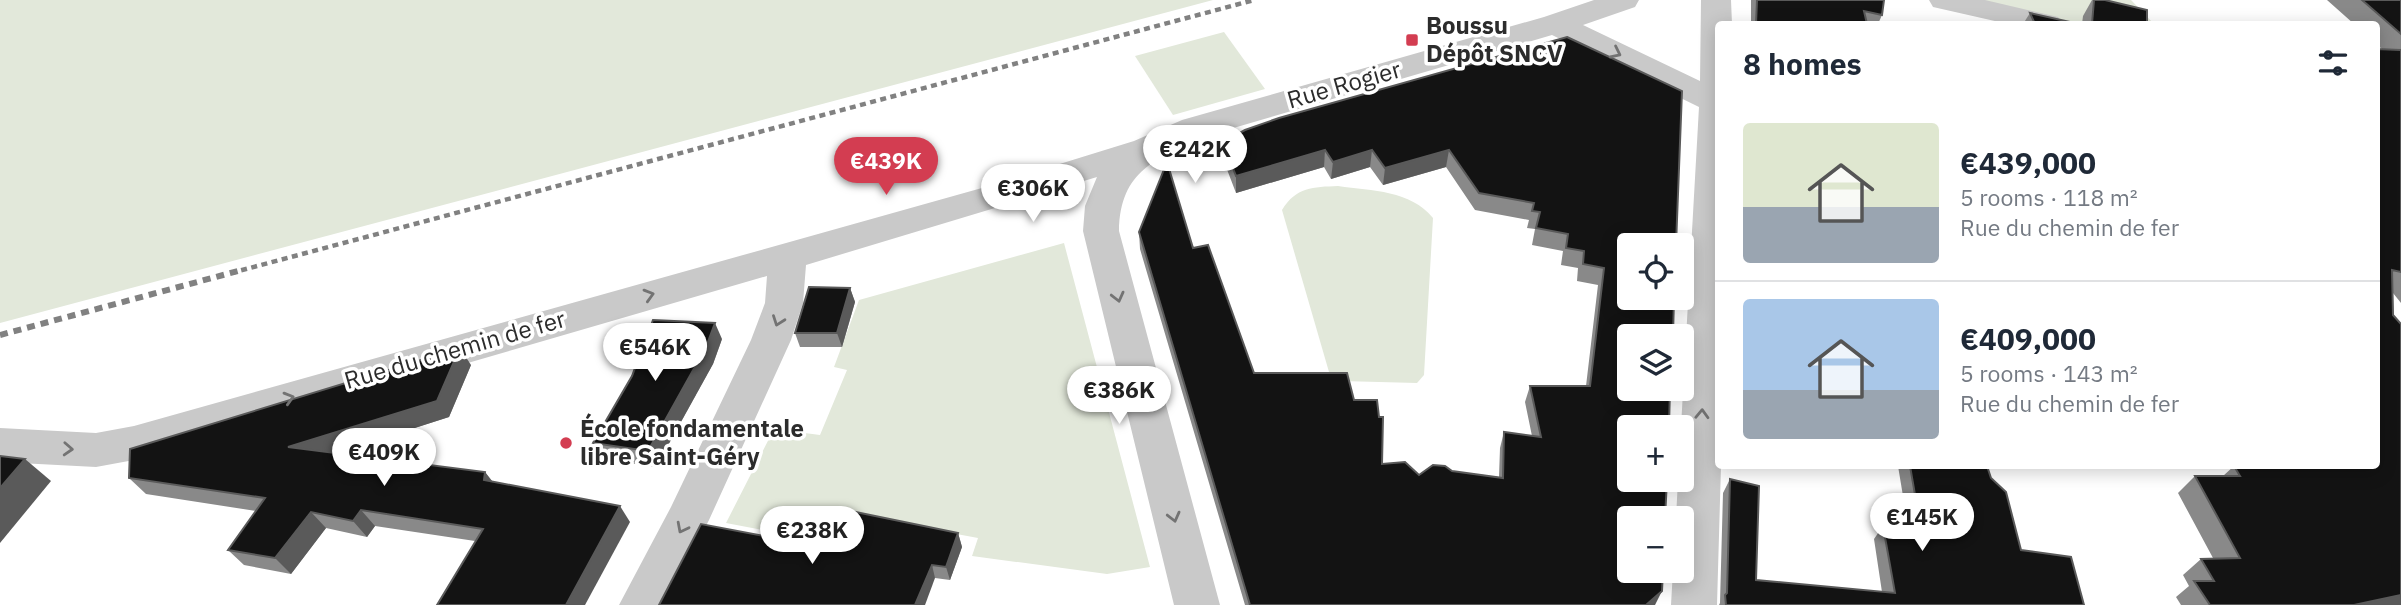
<!DOCTYPE html>
<html lang="en">
<head>
<meta charset="utf-8">
<style>
  :root { --surface:#fff; --page:#f2f2f3; --text:#1f2937; --muted:#747a83; --line:#e0e1e3; --accent:#d33d51 }
  body { margin:0; font-family:"IBM Plex Sans",sans-serif; background:var(--page); color:var(--text); height:100vh; display:flex; flex-direction:column; font-size:26px; white-space:nowrap }
  * { box-sizing:border-box; margin:0 }
  p { font-size:23px; color:var(--muted) }
  .icon { flex:none; width:38px; height:38px; fill:none; stroke:currentColor; stroke-width:2; stroke-linecap:round; stroke-linejoin:round }
  .map { position:relative; flex:1; overflow:hidden }
  .panel { position:absolute; left:1715px; top:21px; width:665px; height:448px; display:flex; flex-direction:column; background:var(--surface); border-radius:7px; box-shadow:0 4px 18px #0003 }
  .panel>* { flex:none }
  .tools { position:absolute; left:1617px; top:233px; display:grid; gap:14px }
  .tools a { display:grid; place-items:center; width:77px; height:77px; border-radius:7px; background:var(--surface); box-shadow:0 4px 18px #0003; font-size:35px }
  .price { position:absolute; translate:-50% -60px; padding:0 16px; border-radius:24px; background:#fff; color:#222; font-size:23px; line-height:46px; filter:drop-shadow(0 2px 4px #0008) }
  .price::after { content:''; position:absolute; left:50%; top:42px; width:21px; height:16px; margin-left:-10px; background:inherit; clip-path:polygon(0 0,100% 0,50% 100%) }
  .price.current { background:var(--accent); color:#fff }
  ul { padding:0; list-style:none }
  li { display:flex; align-items:center; gap:21px; height:175px; padding:0 28px }
  li+li { border-top:2px solid var(--line) }
  li span { display:grid; place-items:center; flex:none; width:196px; height:140px; border-radius:7px; color:#555 }
  li>.icon { margin-inline-start:auto }
  span .icon { width:84px; height:84px; fill:#fffc; stroke-width:1 }
  li b { font-size:30px }
  h2 { display:flex; justify-content:space-between; align-items:center; height:84px; padding:0 28px; font-size:30px }
  .map>svg:first-child { display:block }
  .green { fill:#e2e8da }
  .lines { fill:none; stroke-linecap:round; stroke-linejoin:round }
  .minor { fill:#c9c9c9; fill-rule:evenodd }
  .rail-far1 { stroke:#818181; stroke-width:4.5; stroke-dasharray:6 4.5; stroke-linecap:butt }
  .rail { stroke:#818181; stroke-width:6; stroke-dasharray:8 6; stroke-linecap:butt }
  .wall { fill:#898989 }
  .shaded-wall { fill:#5a5a5a }
  .building { fill:#131313; stroke:#5a5a5a; stroke-width:2 }
  .oneway { stroke:#737373 }
  .poi-dot { fill:#d33d51; stroke:#fff; stroke-width:2.5 }
  .labels { text-anchor:middle; stroke-width:7; stroke-linejoin:round; paint-order:stroke }
  .poi-label { font-size:24px; font-weight:bold; fill:#2c2c2c; stroke:#fff; text-anchor:start }
  .street-label { font-size:24px; fill:#2c2c2c; stroke:#fff }
</style>
</head>
<body>
<div class="map">
<svg width="2401" height="605" viewBox="0 0 2401 605">
  <rect width="100%" height="100%" fill="#fff"/>
  <g class="green">
    <polygon points="0,0 1213,0 0,323"/>
    <polygon points="1970,0 2131,0 2154,24 2068,24"/>
    <polygon points="1224,32 1265,89 1173,115 1135,56"/>
    <path d="M1338 186C1373 191 1410 190 1433 218L1424 375 1417 383 1341 381 1329 372 1282 210C1296 187 1313 187 1338 186Z"/>
    <polygon points="1064,243 1150,567 1107,574 972,556 978,538 860,516 847,546 726,523 774,429 820,435 847,370 834,367 859,300"/>
  </g>
  <g class="lines">
    <g class="minor">
      <path d="M1594 0H1639L1635 7 1583 25 1700 81 1701 0H1731L1732 24H1718V466H1721L1717 605H1671L1673 570H1682V518H1676L1678 480H1682L1681 427 1699 107 1552 35 1206 136C1157 158 1120 170 1119 231L1220 605H1174L1083 231 1085 206 1097 177 806 265 803 303 791 340 709 520 666 605H619L671 507 751 340 765 303 767 276 134 460 96 467 0 462V428L96 433 134 426 989 186 1134 141 1182 120 1544 17Z"/>
      <polygon points="1929,0 1985,0 2058,17 2063,24 2008,24 1933,7"/>
    </g>
    <polyline class="rail-far1" points="231,273 1254,0"/>
    <polyline class="rail" points="0,335 238,271"/>
  </g>
  <g class="wall">
    <polygon points="1751,0 1884,0 1882,15 1878,24 1751,24"/>
    <polygon points="2092,0 2105,0 2147,24 2082,24 2083,16"/>
    <polygon points="2327,0 2401,0 2401,303 2393,293 2401,605 2181,605 2176,597 2189,586 2183,575 2201,559 2213,558 2178,493 2195,476 2223,476 2234,466 2376,466 2382,49 2376,44 2376,24 2354,24"/>
    <polygon points="2030,13 2079,24 2023,24"/>
    <polygon points="1682,91 1655,605 1245,605 1140,249 1139,232 1193,248 1254,373 1354,400 1382,464 1419,475 1452,471 1499,477 1500,448 1504,432 1532,436 1525,402 1530,386 1586,386 1598,285 1577,281 1578,268 1561,265 1563,251 1532,245 1535,229 1527,228 1529,220 1475,210 1446,167 1383,185 1370,167 1331,179 1324,167 1236,193 1223,159 1223,142"/>
    <polygon points="850,288 855,302 842,347 800,347 795,333"/>
    <polygon points="722,339 713,364 656,467 603,459 593,443"/>
    <polygon points="471,365 449,417 336,453 485,472 493,482 630,522 475,541 375,526 367,537 326,528 291,574 244,565 228,550 256,511 146,494 129,478"/>
    <polygon points="1898,466 1987,466 1991,478 2021,550 2084,605 1719,605 1720,603 1723,493 1730,479 1756,580 1882,592 1874,539 1883,526 1909,532"/>
    <polygon points="958,533 962,547 950,580 935,578 821,547"/>
  </g>
  <g class="shaded-wall">
    <polygon points="1325,150 1324,167 1236,193 1236,176"/>
    <polygon points="1372,150 1370,167 1331,179 1333,162"/>
    <polygon points="1449,150 1446,167 1383,185 1385,168"/>
    <polygon points="850,288 855,302 842,347 837,333"/>
    <polygon points="715,323 722,339 713,364 656,467 648,451"/>
    <polygon points="460,348 471,365 449,417 303,464 288,447"/>
    <polygon points="25,459 51,481 0,543 0,488"/>
    <polygon points="485,472 497,488 484,480"/>
    <polygon points="620,506 630,522 585,605 566,605"/>
    <polygon points="361,510 375,526 367,537 353,521"/>
    <polygon points="311,512 326,528 291,574 275,558"/>
    <polygon points="958,533 962,547 950,580 946,567"/>
    <polygon points="932,565 935,578 925,605 915,605"/>
    <polygon points="1662,591 1655,605 1646,605"/>
    <polygon points="2401,595 2401,605 2354,605"/>
  </g>
  <g class="building">
    <polygon points="1757,0 1884,0 1882,15 1864,11 1867,24 1756,24"/>
    <polygon points="2094,0 2105,0 2147,10 2147,24 2092,24"/>
    <polygon points="2362,0 2401,0 2401,34"/>
    <polygon points="2030,13 2079,24 2035,24"/>
    <polygon points="1567,37 1682,91 1676,245 1629,245 1629,298 1674,298 1673,336 1629,336 1629,388 1670,388 1669,427 1629,427 1629,480 1667,480 1665,518 1629,518 1629,570 1663,570 1662,591 1646,605 1250,605 1139,232 1167,162 1193,248 1208,245 1254,373 1347,373 1354,400 1377,400 1379,417 1383,417 1382,464 1405,462 1419,475 1433,465 1445,466 1452,471 1503,478 1504,432 1541,437 1530,386 1590,386 1604,268 1583,264 1584,251 1566,248 1568,234 1536,228 1540,212 1532,211 1534,203 1479,193 1449,150 1385,168 1372,150 1333,162 1325,150 1236,176 1223,142 1245,130 1279,118"/>
    <polygon points="2376,49 2401,50 2401,272 2392,270 2393,315 2401,324 2401,595 2354,605 2210,605 2194,581 2214,581 2201,559 2240,558 2195,476 2240,476 2234,466 2244,467 2243,466 2376,466"/>
    <polygon points="809,287 850,288 837,333 795,333"/>
    <polygon points="653,320 715,323 706,347 648,451 593,443 632,376"/>
    <polygon points="460,348 437,401 288,447 485,472 484,480 620,506 566,605 437,605 483,529 361,510 353,521 311,512 275,558 228,550 265,498 129,478 130,449"/>
    <polygon points="0,456 25,459 0,488"/>
    <polygon points="1910,466 1987,466 1991,478 2006,492 2021,550 2071,557 2084,605 1726,605 1725,595 1727,593 1730,479 1759,486 1756,580 1895,593 1883,526 1922,535"/>
    <polygon points="841,509 958,533 946,567 932,565 915,605 659,605 701,524 821,547"/>
  </g>
  <defs><path id="oneway-chevron" d="M-2-3.5L2.5 0L-2 3.5" fill="none" stroke-width="1.6" stroke-linecap="round" stroke-linejoin="round" transform="scale(1.75)"/></defs>
  <g class="oneway">
    <use href="#oneway-chevron" transform="translate(1616 53) rotate(26)"/>
    <use href="#oneway-chevron" transform="translate(649 295) rotate(-16)"/>
    <use href="#oneway-chevron" transform="translate(1118 297) rotate(76)"/>
    <use href="#oneway-chevron" transform="translate(778 321) rotate(110)"/>
    <use href="#oneway-chevron" transform="translate(289 398) rotate(-16)"/>
    <use href="#oneway-chevron" transform="translate(1702 414) rotate(-88)"/>
    <use href="#oneway-chevron" transform="translate(68 449) rotate(3)"/>
    <use href="#oneway-chevron" transform="translate(1174 517) rotate(76)"/>
    <use href="#oneway-chevron" transform="translate(682 528) rotate(117)"/>
  </g>
  <g class="poi-dot">
    <rect x="1405" y="33" width="14" height="14" rx="3.5"/>
    <circle cx="566" cy="443" r="7"/>
  </g>
  <g class="labels">
    <g class="poi-label">
      <text x="1426" y="34">Boussu<tspan x="1426" dy="28">Dépôt SNCV</tspan></text>
      <text x="580" y="437">École fondamentale<tspan x="580" dy="28">libre Saint-Géry</tspan></text>
    </g>
    <g class="street-label">
      <text transform="translate(1344 85) rotate(-16)" y="8">Rue Rogier</text>
      <text transform="translate(455 350) rotate(-16)" y="8">Rue du chemin de fer</text>
    </g>
  </g>
</svg>
<div class="tools">
<a><svg class="icon" aria-label="locate" viewBox="0 0 24 24"><circle cx="12" cy="12" r="6"/><path d="M12 2v4M12 18v4M2 12h4M18 12h4"/></svg></a>
<a><svg class="icon" aria-label="layers" viewBox="0 0 24 24"><path d="M12 4l9 5-9 5-9-5zM3 14l9 5 9-5"/></svg></a>
<a>+</a>
<a>−</a>
</div>
<b class="price" style="left:1195px;top:185px">€242K</b>
<b class="price current" style="left:886px;top:197px">€439K</b>
<b class="price" style="left:1033px;top:224px">€306K</b>
<b class="price" style="left:655px;top:383px">€546K</b>
<b class="price" style="left:1119px;top:426px">€386K</b>
<b class="price" style="left:384px;top:488px">€409K</b>
<b class="price" style="left:1922px;top:553px">€145K</b>
<b class="price" style="left:812px;top:566px">€238K</b>
<section class="panel">
<h2>8 homes<svg class="icon" aria-label="filters" viewBox="0 0 24 24"><path d="M4 7h16M4 17h16"/><circle cx="9" cy="7" r="2"/><circle cx="15" cy="17" r="2"/></svg></h2>
<ul>
<li><span style="background:linear-gradient(#dfe7d0 60%,#9aa5b1 0)"><svg class="icon" aria-label="home" viewBox="0 0 24 24"><path d="M3 11l9-7 9 7M6 9v11h12V9"/></svg></span><div><b>€439,000</b><p>5 rooms · 118 m²</p><p>Rue du chemin de fer</p></div></li>
<li><span style="background:linear-gradient(#a9c7e8 65%,#9aa5b1 0)"><svg class="icon" aria-label="home" viewBox="0 0 24 24"><path d="M3 11l9-7 9 7M6 9v11h12V9"/></svg></span><div><b>€409,000</b><p>5 rooms · 143 m²</p><p>Rue du chemin de fer</p></div></li>
</ul>
</section>
</div>
</body>
</html>
